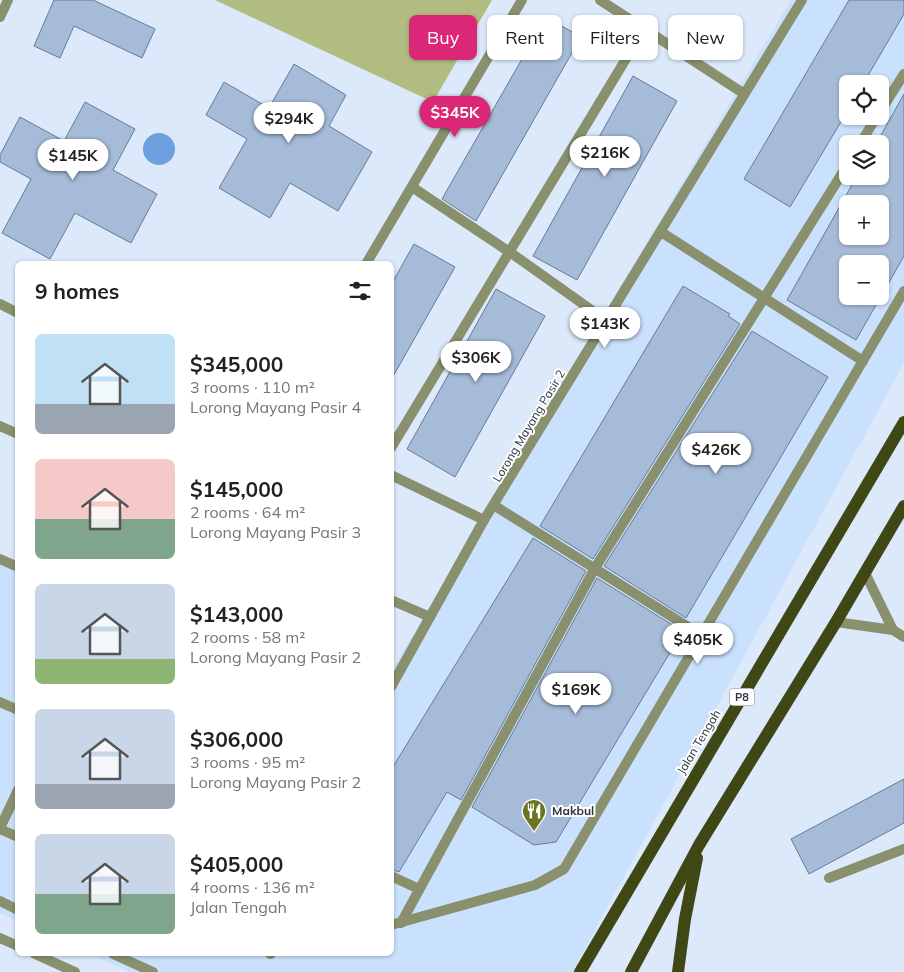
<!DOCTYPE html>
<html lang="en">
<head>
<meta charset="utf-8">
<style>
  :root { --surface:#fff; --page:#f6f6f6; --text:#202124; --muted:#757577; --accent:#db2777 }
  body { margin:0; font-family:Mulish,sans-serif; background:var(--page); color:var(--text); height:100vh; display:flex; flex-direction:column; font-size:19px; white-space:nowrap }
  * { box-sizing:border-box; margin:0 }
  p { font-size:16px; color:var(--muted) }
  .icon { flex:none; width:28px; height:28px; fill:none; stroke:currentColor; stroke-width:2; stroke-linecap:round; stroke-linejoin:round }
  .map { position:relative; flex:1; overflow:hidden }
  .panel { position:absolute; left:15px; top:261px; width:379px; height:695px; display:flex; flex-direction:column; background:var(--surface); border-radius:8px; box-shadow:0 1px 4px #0004 }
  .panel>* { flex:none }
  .banner { position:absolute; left:409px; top:15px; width:420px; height:45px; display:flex; gap:10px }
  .fabs { position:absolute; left:839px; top:75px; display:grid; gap:10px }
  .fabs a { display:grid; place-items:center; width:50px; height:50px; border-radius:8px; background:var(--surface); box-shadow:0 1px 4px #0004; font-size:25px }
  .price { position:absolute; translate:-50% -42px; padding:0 11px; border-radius:18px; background:#fff; color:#222; font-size:16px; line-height:32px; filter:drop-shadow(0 1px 2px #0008) }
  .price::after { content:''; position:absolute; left:50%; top:30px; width:15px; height:11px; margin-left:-8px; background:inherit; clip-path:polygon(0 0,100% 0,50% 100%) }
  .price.active { background:var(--accent); color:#fff }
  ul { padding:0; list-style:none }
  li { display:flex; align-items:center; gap:15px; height:125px; padding:0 20px }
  li span { display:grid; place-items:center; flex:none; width:140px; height:100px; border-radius:8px; color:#555 }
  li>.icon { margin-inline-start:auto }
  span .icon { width:60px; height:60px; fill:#fffc; stroke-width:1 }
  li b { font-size:21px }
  h2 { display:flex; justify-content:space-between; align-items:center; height:60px; padding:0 20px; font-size:21px }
  .pill { padding:0 18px; border-radius:8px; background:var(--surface); box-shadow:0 1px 4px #0004; font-size:18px; line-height:45px }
  .pill.active { background:var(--accent); color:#fff }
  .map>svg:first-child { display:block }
  .built { fill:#cae1fe; fill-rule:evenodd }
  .green { fill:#b1bd80 }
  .water { fill:#6e9fde }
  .building { fill:#a5bbd8; stroke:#667b97; fill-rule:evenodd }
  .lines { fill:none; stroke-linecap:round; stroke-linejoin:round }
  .service { stroke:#89906e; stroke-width:10 }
  .minor { stroke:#89906e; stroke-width:10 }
  .tertiary { stroke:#89906e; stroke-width:10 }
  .primary { stroke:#3f4714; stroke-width:12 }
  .labels { text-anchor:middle; stroke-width:4; stroke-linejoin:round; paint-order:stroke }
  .shield { fill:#fff; stroke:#6c727b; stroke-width:1 }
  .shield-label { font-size:11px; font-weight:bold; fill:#2d3642 }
  .street-label { font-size:12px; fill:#2d3642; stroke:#fff }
  .poi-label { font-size:12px; font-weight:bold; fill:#2d3642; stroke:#fff; text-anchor:start }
</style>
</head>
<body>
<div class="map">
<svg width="904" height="972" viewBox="0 0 904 972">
  <rect width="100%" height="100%" fill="#dbe9fb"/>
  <g class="built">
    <path d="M791 0H904V363L572 972H130L89 954H391V671ZM848 84H880V116H848ZM848 144H880V176H848ZM848 204H880V236H848ZM848 264H880V296H848Z"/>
    <polygon points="0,563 17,571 17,921 0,913"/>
  </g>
  <polygon class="green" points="215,0 492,0 433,102"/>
  <circle class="water" cx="159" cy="149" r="16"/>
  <g class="building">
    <polygon points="54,0 93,0 155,29 142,58 74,26 60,58 34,46"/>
    <polygon points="849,0 904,0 904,14 863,84 848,84 848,110 790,207 744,179"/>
    <polygon points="546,17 581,37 476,221 442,199"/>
    <polygon points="294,64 346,95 329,126 372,152 338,211 290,183 270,218 219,188 247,139 206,115 224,82 269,108"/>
    <polygon points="633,76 677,101 577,280 533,256"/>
    <path d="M904 94V256L856 340 787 300 857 176H880V144H876ZM848 204H880V236H848ZM848 264H880V296H848Z"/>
    <polygon points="85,102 135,129 113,170 157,194 131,243 75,213 50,259 2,233 31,179 0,162 0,155 20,117 64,141"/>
    <polygon points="414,244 455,267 391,380 391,285"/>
    <polygon points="683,286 730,314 728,316 740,324 593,559 540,526"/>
    <polygon points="496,289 545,316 455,477 407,449"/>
    <polygon points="752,331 828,377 686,618 604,566"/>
    <polygon points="533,538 586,571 461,800 447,792 399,872 391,869 391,770"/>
    <polygon points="597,578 679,629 677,634 680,636 556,842 534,845 472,807"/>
    <polygon points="904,779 904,823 809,874 791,839"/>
  </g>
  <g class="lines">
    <g class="service">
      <polyline points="880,112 904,74"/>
      <polyline points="860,144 877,116"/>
      <polyline points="412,187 511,253 607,321"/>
      <polyline points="661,232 863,361"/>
      <polyline points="0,426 18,434"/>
      <polyline points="391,448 644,29"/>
      <polyline points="495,506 701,635"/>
      <polyline points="865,573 893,630"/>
      <polyline points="391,600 430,617"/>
      <polyline points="836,622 893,630 904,637"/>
      <polyline points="0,702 18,710"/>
      <polyline points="0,828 18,790"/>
      <polyline points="391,876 419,889"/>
      <polyline points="829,878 904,849"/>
      <polyline points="401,923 595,568 848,164"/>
    </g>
    <g class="minor">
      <polyline points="600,0 743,93"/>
      <polyline points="0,17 8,0"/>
      <polyline points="366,264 522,0"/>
      <polyline points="0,304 18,313"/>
      <polyline points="391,475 484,520"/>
      <polyline points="0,559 18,567"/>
      <polyline points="391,687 484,520 802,0"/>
      <polyline points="0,829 18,837"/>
      <polyline points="391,925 535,885 564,869 904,291"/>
      <polyline points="270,954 271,954"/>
    </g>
    <g class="tertiary">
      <polyline points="0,901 18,910"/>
      <polyline points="0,938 18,946"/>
      <polyline points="35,954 75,972"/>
      <polyline points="113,954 153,972"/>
    </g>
    <g class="primary">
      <polyline points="580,972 904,422"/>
      <polyline points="631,972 699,845 836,622 904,506"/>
      <polyline points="678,972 685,919 697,858"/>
    </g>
  </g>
  <defs>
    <g id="restaurant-pin" transform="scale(1.25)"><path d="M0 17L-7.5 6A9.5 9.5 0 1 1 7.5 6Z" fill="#697521" stroke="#fff"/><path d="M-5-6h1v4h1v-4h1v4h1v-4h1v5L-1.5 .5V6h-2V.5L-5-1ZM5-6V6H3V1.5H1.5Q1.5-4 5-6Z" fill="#fff"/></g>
  </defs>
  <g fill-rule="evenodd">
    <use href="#restaurant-pin" x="534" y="811"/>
  </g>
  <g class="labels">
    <rect class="shield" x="729.5" y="688.5" width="25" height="17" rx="4"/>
    <g class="shield-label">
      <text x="742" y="701">P8</text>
    </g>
    <g class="street-label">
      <text transform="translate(529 426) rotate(-59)" y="4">Lorong Mayang Pasir 2</text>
      <text transform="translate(699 742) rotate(-59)" y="4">Jalan Tengah</text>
    </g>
    <g class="poi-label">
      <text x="552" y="815">Makbul</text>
    </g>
  </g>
</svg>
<div class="fabs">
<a><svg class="icon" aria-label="locate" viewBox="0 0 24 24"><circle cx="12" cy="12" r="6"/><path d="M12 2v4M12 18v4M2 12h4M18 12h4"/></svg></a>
<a><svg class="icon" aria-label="layers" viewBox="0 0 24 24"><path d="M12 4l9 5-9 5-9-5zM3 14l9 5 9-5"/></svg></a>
<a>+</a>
<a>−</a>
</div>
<b class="price active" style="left:455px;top:138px">$345K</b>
<b class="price" style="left:289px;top:144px">$294K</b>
<b class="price" style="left:605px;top:178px">$216K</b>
<b class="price" style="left:73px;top:181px">$145K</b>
<b class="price" style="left:605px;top:349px">$143K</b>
<b class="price" style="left:476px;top:383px">$306K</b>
<b class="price" style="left:716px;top:475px">$426K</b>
<b class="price" style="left:698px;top:665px">$405K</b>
<b class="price" style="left:576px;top:715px">$169K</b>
<div class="banner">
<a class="pill active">Buy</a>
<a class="pill">Rent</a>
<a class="pill">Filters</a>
<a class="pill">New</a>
</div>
<section class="panel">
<h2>9 homes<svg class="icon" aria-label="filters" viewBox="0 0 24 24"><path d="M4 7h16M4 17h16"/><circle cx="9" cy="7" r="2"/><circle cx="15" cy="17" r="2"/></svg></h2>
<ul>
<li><span style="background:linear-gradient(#bfe0f5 70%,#9aa5b1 0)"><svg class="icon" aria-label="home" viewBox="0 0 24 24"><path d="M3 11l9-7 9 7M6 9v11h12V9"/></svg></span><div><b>$345,000</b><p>3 rooms · 110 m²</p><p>Lorong Mayang Pasir 4</p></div></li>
<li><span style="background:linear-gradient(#f6c9c9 60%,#7fa58c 0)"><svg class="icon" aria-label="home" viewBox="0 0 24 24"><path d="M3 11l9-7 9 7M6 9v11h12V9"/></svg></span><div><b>$145,000</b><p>2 rooms · 64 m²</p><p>Lorong Mayang Pasir 3</p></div></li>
<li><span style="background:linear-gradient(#c9d6e8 75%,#8fb573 0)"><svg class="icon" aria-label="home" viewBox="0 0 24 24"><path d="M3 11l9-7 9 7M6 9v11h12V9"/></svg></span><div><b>$143,000</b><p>2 rooms · 58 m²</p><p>Lorong Mayang Pasir 2</p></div></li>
<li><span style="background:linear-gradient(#c9d6e8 75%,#9aa5b1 0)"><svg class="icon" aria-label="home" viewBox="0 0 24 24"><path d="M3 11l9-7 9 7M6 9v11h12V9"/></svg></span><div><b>$306,000</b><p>3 rooms · 95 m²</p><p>Lorong Mayang Pasir 2</p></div></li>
<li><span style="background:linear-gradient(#c9d6e8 60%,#7fa58c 0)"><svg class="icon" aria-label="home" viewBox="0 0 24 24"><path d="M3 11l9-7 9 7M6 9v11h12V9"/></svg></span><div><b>$405,000</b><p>4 rooms · 136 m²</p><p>Jalan Tengah</p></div></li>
</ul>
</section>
</div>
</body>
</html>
